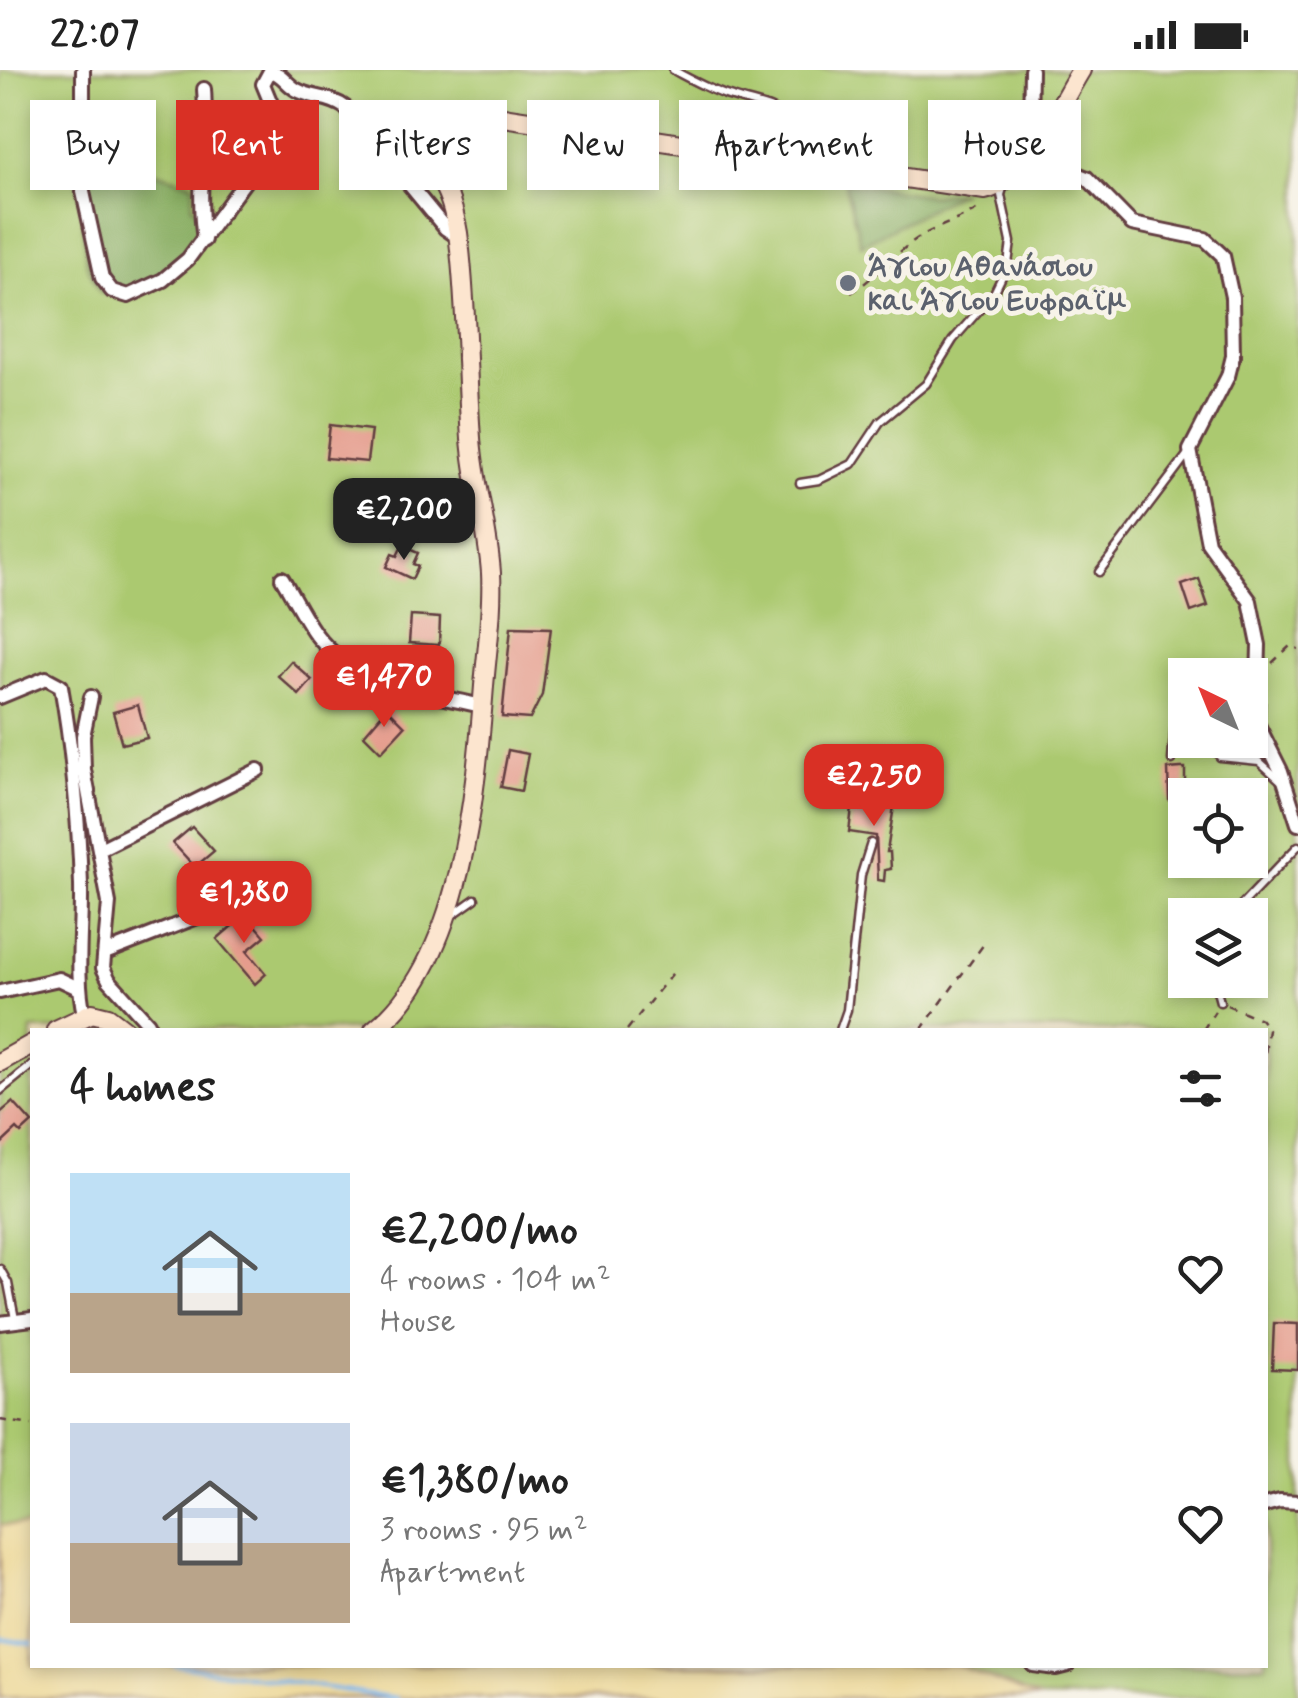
<!DOCTYPE html>
<html lang="en">
<head>
<meta charset="utf-8">
<style>
  :root { --surface:#fff; --page:#f6f6f6; --text:#222; --muted:#767676; --accent:#d93025 }
  body { margin:0; font-family:Mynerve,sans-serif; background:var(--page); color:var(--text); height:100vh; display:flex; flex-direction:column; font-size:38px; white-space:nowrap }
  * { box-sizing:border-box; margin:0 }
  p { font-size:32px; color:var(--muted) }
  .icon { flex:none; width:55px; height:55px; fill:none; stroke:currentColor; stroke-width:2; stroke-linecap:round; stroke-linejoin:round }
  .map { position:relative; flex:1; overflow:hidden }
  .details { position:absolute; left:30px; top:958px; width:1238px; height:640px; display:flex; flex-direction:column; background:var(--surface); border-radius:0px; box-shadow:0 5px 15px #0003 }
  .details>* { flex:none }
  .hud { position:absolute; left:30px; top:30px; width:1240px; height:90px; display:flex; gap:20px }
  .needle { width:65px; rotate:317deg }
  .tools { position:absolute; left:1168px; top:588px; display:grid; gap:20px }
  .tools a { display:grid; place-items:center; width:100px; height:100px; border-radius:0px; background:var(--surface); box-shadow:0 5px 15px #0003; font-size:50px }
  .price { position:absolute; translate:-50% -85px; padding:0 22px; border-radius:20px; background:var(--accent); color:#fff; font-size:32px; line-height:65px; filter:drop-shadow(0 2px 5px #0008) }
  .price::after { content:''; position:absolute; left:50%; top:60px; width:30px; height:22px; margin-left:-15px; background:inherit; clip-path:polygon(0 0,100% 0,50% 100%) }
  .price.selected { background:#222; color:#fff }
  ul { padding:0; list-style:none }
  li { display:flex; align-items:center; gap:30px; height:250px; padding:0 40px }
  li span { display:grid; place-items:center; flex:none; width:280px; height:200px; border-radius:0px; color:#555 }
  li>.icon { margin-inline-start:auto }
  span .icon { width:120px; height:120px; fill:#fffc; stroke-width:1 }
  li b { font-size:42px }
  h2 { display:flex; justify-content:space-between; align-items:center; height:120px; padding:0 40px; font-size:42px }
  .tag { padding:0 35px; border-radius:0px; background:var(--surface); box-shadow:0 5px 15px #0003; font-size:35px; line-height:90px }
  .tag.selected { background:var(--accent); color:#fff }
  .status { display:flex; justify-content:space-between; align-items:center; height:70px; padding:0 50px; background:var(--surface); direction:ltr }
  .status svg { height:28px; fill:currentColor }
  .map>svg:first-child { display:block }
  .green { fill:#abc970; stroke:#7a744e; stroke-width:2.5; fill-rule:evenodd }
  .forest { fill:#88ad62; stroke:#696646; stroke-width:2.5 }
  .sand { fill:#eeda9e; stroke:#9c7c64; stroke-width:2.5 }
  .lines { fill:none; stroke-linecap:round; stroke-linejoin:round }
  .stream { stroke:#7cb9ef; stroke-width:4 }
  .building { fill:#e59c8d }
  .service-casing { stroke:#623c41; stroke-width:11 }
  .minor-casing { stroke:#623c41; stroke-width:18 }
  .secondary-casing { stroke:#623c41; stroke-width:22 }
  .path { stroke:#623c41; stroke-width:2.5; stroke-dasharray:8 8; stroke-linecap:butt }
  .service { stroke:#fff; stroke-width:6 }
  .minor { stroke:#fff; stroke-width:12 }
  .secondary { stroke:#fce5cf; stroke-width:18 }
  .worship-dot { fill:#6b7280; stroke:#f7f3e8; stroke-width:4 }
  .labels { text-anchor:middle; stroke-width:10; stroke-linejoin:round; paint-order:stroke }
  .worship-label { font-size:30px; font-weight:bold; fill:#5b616d; stroke:#f7f3e8; text-anchor:start }
</style>
</head>
<body>
<div class="status"><b>22:07</b><svg viewBox="0 0 49 12"><path d="M0 12V9h3v3zM5 12V6h3v6zM10 12V3h3v9zM15 12V0h3v12zM26 1h20v11H26zM47 4h2v5h-2z"/></svg></div>
<div class="map">
<svg width="1298" height="1628" viewBox="0 0 1298 1628">
  <rect width="100%" height="100%" fill="#f7f3e8"/>
  <filter id="ink" filterUnits="userSpaceOnUse"><feTurbulence type="fractalNoise" baseFrequency=".01" numOctaves="2"/><feDisplacementMap in="SourceGraphic" scale="20" xChannelSelector="R" yChannelSelector="G"/><feConvolveMatrix kernelMatrix="1 2 1 2 8 2 1 2 1" color-interpolation-filters="sRGB"/></filter>
  <filter id="wash" filterUnits="userSpaceOnUse"><feTurbulence type="fractalNoise" baseFrequency=".0048" numOctaves="4" result="noise"/><feDisplacementMap in="SourceGraphic" scale="40" xChannelSelector="R" yChannelSelector="G"/><feGaussianBlur stdDeviation="2.25" result="paint"/><feColorMatrix in="noise" values="0 0 0 0 0 0 0 0 0 0 0 0 0 0 0 0 0 1.4 0 .05"/><feComposite in="paint" operator="in"/></filter>
  <g filter="url(#wash)">
    <rect width="100%" height="100%" fill="#ecdebb"/>
    <path class="green" d="M0 0H1298V1628H0ZM1185 605H1250V670H1185ZM1185 725H1250V790H1185ZM1185 845H1250V910H1185ZM32 960H1265V1595H32Z"/>
    <g class="forest">
      <polygon points="74,77 194,114 192,137 219,144 181,193 127,230 100,222 87,195"/>
      <polygon points="845,113 931,126 963,121 861,175"/>
    </g>
    <polygon class="sand" points="0,1455 32,1455 32,1595 957,1595 1039,1628 0,1628"/>
    <g class="lines">
      <g class="stream">
        <polyline points="0,1569 32,1574"/>
        <polyline points="175,1595 396,1628"/>
      </g>
    </g>
    <g id="blocks">
      <g class="building">
        <polygon points="330,355 371,360 367,392 326,388"/>
        <polygon points="402,476 418,483 413,494 418,496 412,509 386,497 392,484 397,486"/>
        <polygon points="1199,509 1208,536 1191,542 1182,515"/>
        <polygon points="411,546 440,548 439,575 409,573"/>
        <polygon points="511,557 551,558 542,625 530,649 502,647"/>
        <polygon points="291,591 312,610 299,625 278,606"/>
        <polygon points="138,635 147,668 122,674 113,642"/>
        <polygon points="387,638 405,656 381,682 364,665"/>
        <polygon points="508,680 528,684 521,721 501,717"/>
        <polygon points="1181,698 1185,698 1185,730 1169,730 1168,699"/>
        <polygon points="853,730 894,736 887,782 890,782 891,799 885,800 884,811 878,810 876,766 849,762"/>
        <polygon points="192,757 214,781 195,797 173,773"/>
        <polygon points="246,844 265,866 247,881 266,904 255,914 217,869"/>
        <polygon points="13,1032 32,1053 21,1063 17,1059 0,1075 0,1043"/>
        <polygon points="1274,1253 1298,1254 1298,1300 1272,1299"/>
      </g>
    </g>
  </g>
  <g filter="url(#ink)">
    <use href="#blocks" fill-opacity="0" stroke="#623c41" stroke-width="2.5"/>
    <g class="lines">
      <g class="service-casing">
        <g id="service">
          <path d="M673 0C692 10 711 21 732 27 780 42 783 33 797 87"/>
          <polyline points="800,413 819,410 852,394 880,352 926,314 953,270 994,223 1008,194 1011,172 1001,125 1004,115"/>
          <polyline points="1099,502 1190,381"/>
          <polyline points="1209,670 1220,687 1259,691 1280,710"/>
          <polyline points="1172,690 1176,638 1185,626"/>
          <polyline points="1232,845 1298,776"/>
          <polyline points="451,846 475,829"/>
          <polyline points="1214,910 1220,932"/>
          <polyline points="840,960 847,940 861,805 871,773"/>
          <polyline points="0,1021 32,995"/>
          <polyline points="0,1199 8,1213 15,1249"/>
        </g>
      </g>
      <g class="minor-casing">
        <g id="minor">
          <path d="M83 0V122L102 208 112 221 128 226 163 210 188 189 273 73 277 48 263 14 270 1C283 4 286 14 297 20 314 29 330 26 346 38L445 158 458 167"/>
          <path d="M204 19C208 72 196 116 204 170"/>
          <polyline points="1028,85 1087,108 1132,154 1205,169 1223,186 1232,227 1233,286 1228,306 1190,380 1208,473 1250,531 1259,575 1257,653 1281,701 1298,754"/>
          <polyline points="1018,95 1030,54 1031,0"/>
          <path d="M282 508C293 526 302 545 314 562 354 617 421 622 482 636"/>
          <path d="M0 627 46 608 61 616C72 676 79 754 81 815 82 855 75 907 84 944"/>
          <polyline points="91,627 83,666 84,700 109,833 103,898 109,910 148,953 148,960"/>
          <polyline points="100,779 258,700"/>
          <polyline points="105,883 233,833"/>
          <polyline points="0,922 59,909 78,918"/>
          <polyline points="0,1253 32,1249"/>
          <polyline points="1265,1435 1280,1431 1298,1432"/>
          <polyline points="1033,1595 1056,1598 1068,1595"/>
        </g>
      </g>
      <g class="secondary-casing">
        <g id="secondary">
          <polyline points="56,960 92,943 108,947 125,960"/>
          <path d="M374 960C462 891 476 721 484 616 487 579 493 540 491 503 488 457 474 413 471 368 466 300 467 230 458 163 455 146 451 128 442 113 432 95 406 78 413 55L427 43 444 38 985 120C1024 112 1061 32 1081 0"/>
          <polyline points="0,992 32,974"/>
        </g>
      </g>
      <g class="path">
        <path d="M851 223C873 209 891 188 912 172 934 156 960 151 983 136"/>
        <polyline points="1272,593 1290,576 1298,579"/>
        <polyline points="1227,935 1260,949 1268,959 1265,984"/>
        <polyline points="627,960 676,899"/>
        <polyline points="921,960 984,874"/>
        <polyline points="1203,960 1215,941"/>
        <polyline points="0,1350 32,1355"/>
      </g>
      <use href="#service" class="service"/>
      <use href="#minor" class="minor"/>
      <use href="#secondary" class="secondary"/>
    </g>
  </g>
  <circle class="worship-dot" cx="848" cy="213" r="10"/>
  <g class="labels">
    <g class="worship-label">
      <text x="868" y="206">Άγιου Αθανάσιου<tspan x="868" dy="34">και Άγιου Ευφραϊμ</tspan></text>
    </g>
  </g>
</svg>
<div class="tools">
<a><svg class="needle" viewBox="-14 -14 28 28"><path d="M0-13l5 13h-10z" fill="#e53935"/><path d="M0 13l5-13h-10z" fill="#767676"/></svg></a>
<a><svg class="icon" aria-label="locate" viewBox="0 0 24 24"><circle cx="12" cy="12" r="6"/><path d="M12 2v4M12 18v4M2 12h4M18 12h4"/></svg></a>
<a><svg class="icon" aria-label="layers" viewBox="0 0 24 24"><path d="M12 4l9 5-9 5-9-5zM3 14l9 5 9-5"/></svg></a>
</div>
<b class="price selected" style="left:404px;top:493px">€2,200</b>
<b class="price" style="left:384px;top:660px">€1,470</b>
<b class="price" style="left:874px;top:759px">€2,250</b>
<b class="price" style="left:244px;top:876px">€1,380</b>
<div class="hud">
<a class="tag">Buy</a>
<a class="tag selected">Rent</a>
<a class="tag">Filters</a>
<a class="tag">New</a>
<a class="tag">Apartment</a>
<a class="tag">House</a>
</div>
<section class="details">
<h2>4 homes<svg class="icon" aria-label="filters" viewBox="0 0 24 24"><path d="M4 7h16M4 17h16"/><circle cx="9" cy="7" r="2"/><circle cx="15" cy="17" r="2"/></svg></h2>
<ul>
<li><span style="background:linear-gradient(#bfe0f5 60%,#b9a48a 0)"><svg class="icon" aria-label="home" viewBox="0 0 24 24"><path d="M3 11l9-7 9 7M6 9v11h12V9"/></svg></span><div><b>€2,200/mo</b><p>4 rooms · 104 m²</p><p>House</p></div><svg class="icon" aria-label="heart" viewBox="0 0 24 24"><path d="M12 20l-8-8c-3-5 5-10 8-4 3-6 11-1 8 4z"/></svg></li>
<li><span style="background:linear-gradient(#c9d6e8 60%,#b9a48a 0)"><svg class="icon" aria-label="home" viewBox="0 0 24 24"><path d="M3 11l9-7 9 7M6 9v11h12V9"/></svg></span><div><b>€1,380/mo</b><p>3 rooms · 95 m²</p><p>Apartment</p></div><svg class="icon" aria-label="heart" viewBox="0 0 24 24"><path d="M12 20l-8-8c-3-5 5-10 8-4 3-6 11-1 8 4z"/></svg></li>
</ul>
</section>
</div>
</body>
</html>
